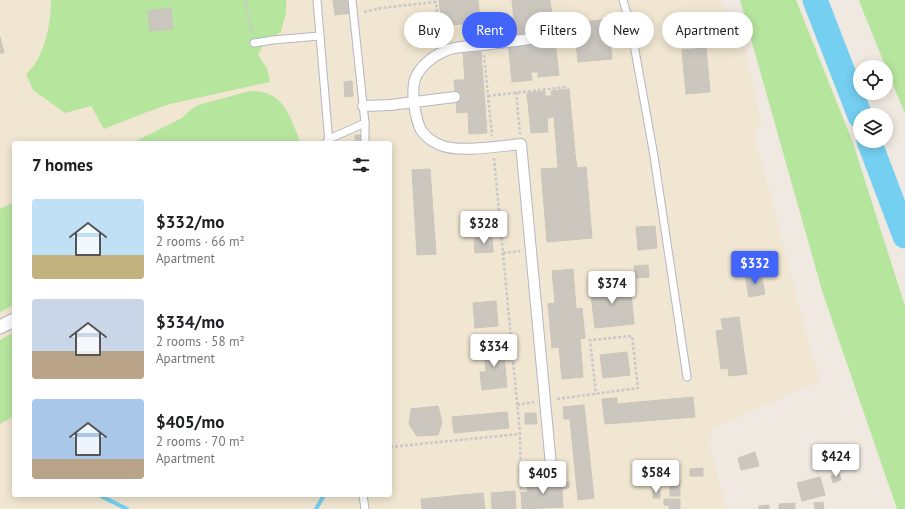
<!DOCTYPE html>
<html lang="en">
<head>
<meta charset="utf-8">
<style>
  :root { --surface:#fff; --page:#f2f2f2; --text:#202124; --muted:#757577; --accent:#4264fb }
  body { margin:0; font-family:"PT Sans",sans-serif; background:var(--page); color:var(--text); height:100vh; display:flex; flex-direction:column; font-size:15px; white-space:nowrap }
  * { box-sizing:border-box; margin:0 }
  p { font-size:13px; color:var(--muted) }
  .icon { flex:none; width:22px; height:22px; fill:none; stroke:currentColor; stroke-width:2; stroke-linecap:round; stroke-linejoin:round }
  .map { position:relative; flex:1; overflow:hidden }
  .details { position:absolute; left:12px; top:141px; width:380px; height:356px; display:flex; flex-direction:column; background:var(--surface); border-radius:4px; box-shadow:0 2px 10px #0003 }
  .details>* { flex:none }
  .guide { position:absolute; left:404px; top:12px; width:380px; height:36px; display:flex; gap:8px }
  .buttons { position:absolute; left:853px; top:60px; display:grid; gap:8px }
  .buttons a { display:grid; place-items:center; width:40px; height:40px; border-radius:50%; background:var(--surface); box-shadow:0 2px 10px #0003; font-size:20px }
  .price { position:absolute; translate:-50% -34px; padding:0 9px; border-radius:4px; background:#fff; color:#222; font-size:13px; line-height:26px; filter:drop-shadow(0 1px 2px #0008) }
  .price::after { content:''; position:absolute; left:50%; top:24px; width:12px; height:9px; margin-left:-6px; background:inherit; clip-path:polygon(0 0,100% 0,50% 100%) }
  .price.active { background:var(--accent); color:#fff }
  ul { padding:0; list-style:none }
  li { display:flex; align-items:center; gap:12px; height:100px; padding:0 20px }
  li span { display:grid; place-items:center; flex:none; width:112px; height:80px; border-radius:4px; color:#555 }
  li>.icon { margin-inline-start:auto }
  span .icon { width:48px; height:48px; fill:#fffc; stroke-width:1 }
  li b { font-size:17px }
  h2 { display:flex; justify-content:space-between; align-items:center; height:48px; padding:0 20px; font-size:17px }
  .chip { padding:0 14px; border-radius:18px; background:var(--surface); box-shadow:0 2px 10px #0003; font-size:14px; line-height:36px }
  .chip.active { background:var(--accent); color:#fff }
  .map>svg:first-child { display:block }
  .education { fill:#f0e6d1; fill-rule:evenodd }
  .green { fill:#b6e59e }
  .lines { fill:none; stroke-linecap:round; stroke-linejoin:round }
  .stream { stroke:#75cff0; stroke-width:4 }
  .river { stroke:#75cff0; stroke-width:25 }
  .building { fill:#cbc7bf; stroke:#cbc5ba }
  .service-casing { stroke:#b4b7c1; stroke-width:9 }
  .pedestrian-casing { stroke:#b4b7c1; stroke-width:12 }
  .minor-casing { stroke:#b4b7c1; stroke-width:15 }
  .path { stroke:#c9c9c9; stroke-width:2.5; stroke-dasharray:3 2; stroke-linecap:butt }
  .service { stroke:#fff; stroke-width:7 }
  .pedestrian { stroke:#fff; stroke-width:10 }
  .minor { stroke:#fff; stroke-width:13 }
</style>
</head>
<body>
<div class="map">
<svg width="905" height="509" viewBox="0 0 905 509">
  <rect width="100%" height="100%" fill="#efe9e1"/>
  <path class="education" d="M0 0H720L745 46 762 126 753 130 819 381 712 429 710 445 726 509H0ZM14 143H390V495H14Z"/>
  <g class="green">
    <path d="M51 0H286V13L281 32 265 42 258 55 267 68 270 82 170 104 147 112 104 129 91 106 65 113 33 90 26 74C30 70 35 65 38 59 47 42 51 19 51 0Z"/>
    <polygon points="740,0 796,0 853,143 905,306 905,509 897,509 823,294"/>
    <polygon points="859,0 905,0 905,114 865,16"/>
    <path d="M250 91C284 90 290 117 301 143H132L182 118 189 111 198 105Z"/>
    <polygon points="14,202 14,305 0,312 0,209"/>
    <polygon points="14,332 14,416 0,424 0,340"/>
  </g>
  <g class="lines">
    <g class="stream">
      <polyline points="901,226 905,224"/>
      <polyline points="99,495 127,509"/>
      <polyline points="316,509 324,495"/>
    </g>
    <g class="river">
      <polyline points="815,0 860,116"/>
      <polyline points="869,141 905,236"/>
    </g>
  </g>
  <g class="building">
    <polygon points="333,0 350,0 352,13 335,15"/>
    <polygon points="439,0 478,0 480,22 442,26"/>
    <polygon points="512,0 550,0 559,75 538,77 538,72 531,72 532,80 512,82 508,42 516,41"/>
    <polygon points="171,8 173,29 150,31 148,11"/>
    <polygon points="608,19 612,59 578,62 574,23"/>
    <polygon points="0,37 4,53 0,53"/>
    <polygon points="706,48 710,92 686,94 682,50"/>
    <polygon points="481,52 487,133 469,134 468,112 457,113 454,80 465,80 463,53"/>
    <polygon points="352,81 353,96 345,97 344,82"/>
    <polygon points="569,89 575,152 557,154 554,117 547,118 548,132 531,133 527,93 545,91 545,96 552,96 551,91"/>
    <rect x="355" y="135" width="10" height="7"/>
    <polygon points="575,153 577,168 586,167 592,238 547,242 541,169 558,168 557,154"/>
    <polygon points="430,169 436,254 417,255 412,170"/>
    <polygon points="493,218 493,231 478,231 477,219"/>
    <polygon points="655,226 657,248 638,250 636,227"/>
    <polygon points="492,237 493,252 475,253 474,238"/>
    <polygon points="648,265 649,277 636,278 634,266"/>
    <polygon points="573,269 576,309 582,308 585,338 580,339 583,377 562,379 559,347 552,348 548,304 555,303 552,271"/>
    <polygon points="761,273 765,294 749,297 745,276"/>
    <polygon points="630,282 634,324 595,328 590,286"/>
    <polygon points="496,301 498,326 475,328 473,303"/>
    <polygon points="739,317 747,374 729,376 728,368 721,369 716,331 723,330 721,319"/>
    <polygon points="503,344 507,387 482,390 480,372 486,372 483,345"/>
    <polygon points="627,352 630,375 603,378 600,355"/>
    <polygon points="693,397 695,417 605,424 602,399 617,398 617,404"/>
    <polygon points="584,405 594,498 578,500 570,419 564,419 563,407"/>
    <polygon points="438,406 442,422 438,435 417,436 409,424 411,409"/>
    <polygon points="507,412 509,428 454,433 452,417"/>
    <polygon points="525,413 536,413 537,424 525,424"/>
    <polygon points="755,452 759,466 741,470 738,458"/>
    <polygon points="703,468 703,476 690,476 690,469"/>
    <polygon points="839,474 841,480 833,483 831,476"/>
    <polygon points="535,476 535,485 569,482 569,488 562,489 563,507 522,509 521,493 528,492 526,477"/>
    <polygon points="820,477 825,495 802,501 797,483"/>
    <rect x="670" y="481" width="10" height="15"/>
    <rect x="653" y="489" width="7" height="9"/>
    <polygon points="515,491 516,509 492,509 491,493"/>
    <polygon points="483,493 485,509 422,509 421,499"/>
    <polygon points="664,499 680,499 680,509 669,509 669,505 664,505"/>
    <polygon points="823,502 824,509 815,509 814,503"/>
    <polygon points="795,503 795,509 779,509 779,504"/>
    <polygon points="769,505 769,509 759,509 759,506"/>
  </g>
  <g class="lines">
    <g class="service-casing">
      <g id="service">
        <polyline points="317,0 329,143"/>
        <polyline points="352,0 365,123 365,143"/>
        <polyline points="623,0 631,28 654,156 687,377"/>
        <polyline points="254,43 273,40 320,36"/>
        <polyline points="326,143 329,139 365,123"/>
        <polyline points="363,495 365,509"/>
      </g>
    </g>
    <g class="pedestrian-casing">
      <g id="pedestrian">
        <path d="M529 39C510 42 491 44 472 46 463 47 453 47 445 51 433 56 420 66 415 79 411 92 415 118 421 130 425 136 433 142 440 145 459 153 500 146 521 144L552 476"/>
        <polyline points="363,106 390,105 455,97"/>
      </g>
    </g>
    <g class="minor-casing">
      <polyline id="minor" points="0,327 14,320"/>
    </g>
    <g class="path">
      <polyline points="245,0 252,33"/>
      <polyline points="364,12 381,8 436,2 440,42"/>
      <polyline points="484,55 492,136"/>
      <polyline points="516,92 520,134"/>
      <polyline points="488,96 566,87"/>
      <polyline points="494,158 520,434 521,493"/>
      <polyline points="503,253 520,251"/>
      <polyline points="557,399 638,388 632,336 590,340 596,394"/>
      <polyline points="517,405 534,402"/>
      <polyline points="390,447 520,434"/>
    </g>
    <use href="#service" class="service"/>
    <use href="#pedestrian" class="pedestrian"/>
    <use href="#minor" class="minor"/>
  </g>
</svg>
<div class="buttons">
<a><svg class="icon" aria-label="locate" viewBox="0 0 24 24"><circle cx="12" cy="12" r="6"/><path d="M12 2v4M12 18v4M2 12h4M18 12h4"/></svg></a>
<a><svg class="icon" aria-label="layers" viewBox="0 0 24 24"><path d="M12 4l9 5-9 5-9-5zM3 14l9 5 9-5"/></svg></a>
</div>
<b class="price" style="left:484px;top:245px">$328</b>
<b class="price active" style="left:755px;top:285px">$332</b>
<b class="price" style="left:612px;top:305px">$374</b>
<b class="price" style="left:494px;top:368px">$334</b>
<b class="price" style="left:836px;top:478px">$424</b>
<b class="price" style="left:656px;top:494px">$584</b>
<b class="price" style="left:543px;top:495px">$405</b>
<div class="guide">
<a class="chip">Buy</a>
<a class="chip active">Rent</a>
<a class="chip">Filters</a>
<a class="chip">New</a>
<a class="chip">Apartment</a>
</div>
<section class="details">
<h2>7 homes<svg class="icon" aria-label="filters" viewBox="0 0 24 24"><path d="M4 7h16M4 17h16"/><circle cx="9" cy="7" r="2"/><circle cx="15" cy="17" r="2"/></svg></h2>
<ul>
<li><span style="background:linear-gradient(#bfe0f5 70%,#c2b280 0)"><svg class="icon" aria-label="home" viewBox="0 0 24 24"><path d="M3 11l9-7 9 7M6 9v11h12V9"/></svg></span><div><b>$332/mo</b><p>2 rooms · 66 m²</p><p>Apartment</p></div></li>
<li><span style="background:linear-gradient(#c9d6e8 65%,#b9a48a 0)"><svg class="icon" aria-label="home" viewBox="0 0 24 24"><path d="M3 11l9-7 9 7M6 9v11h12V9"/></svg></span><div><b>$334/mo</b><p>2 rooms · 58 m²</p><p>Apartment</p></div></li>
<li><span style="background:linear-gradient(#a9c7e8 75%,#b9a48a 0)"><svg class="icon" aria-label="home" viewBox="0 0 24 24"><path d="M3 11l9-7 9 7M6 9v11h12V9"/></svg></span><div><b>$405/mo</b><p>2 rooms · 70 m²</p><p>Apartment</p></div></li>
</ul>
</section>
</div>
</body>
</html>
